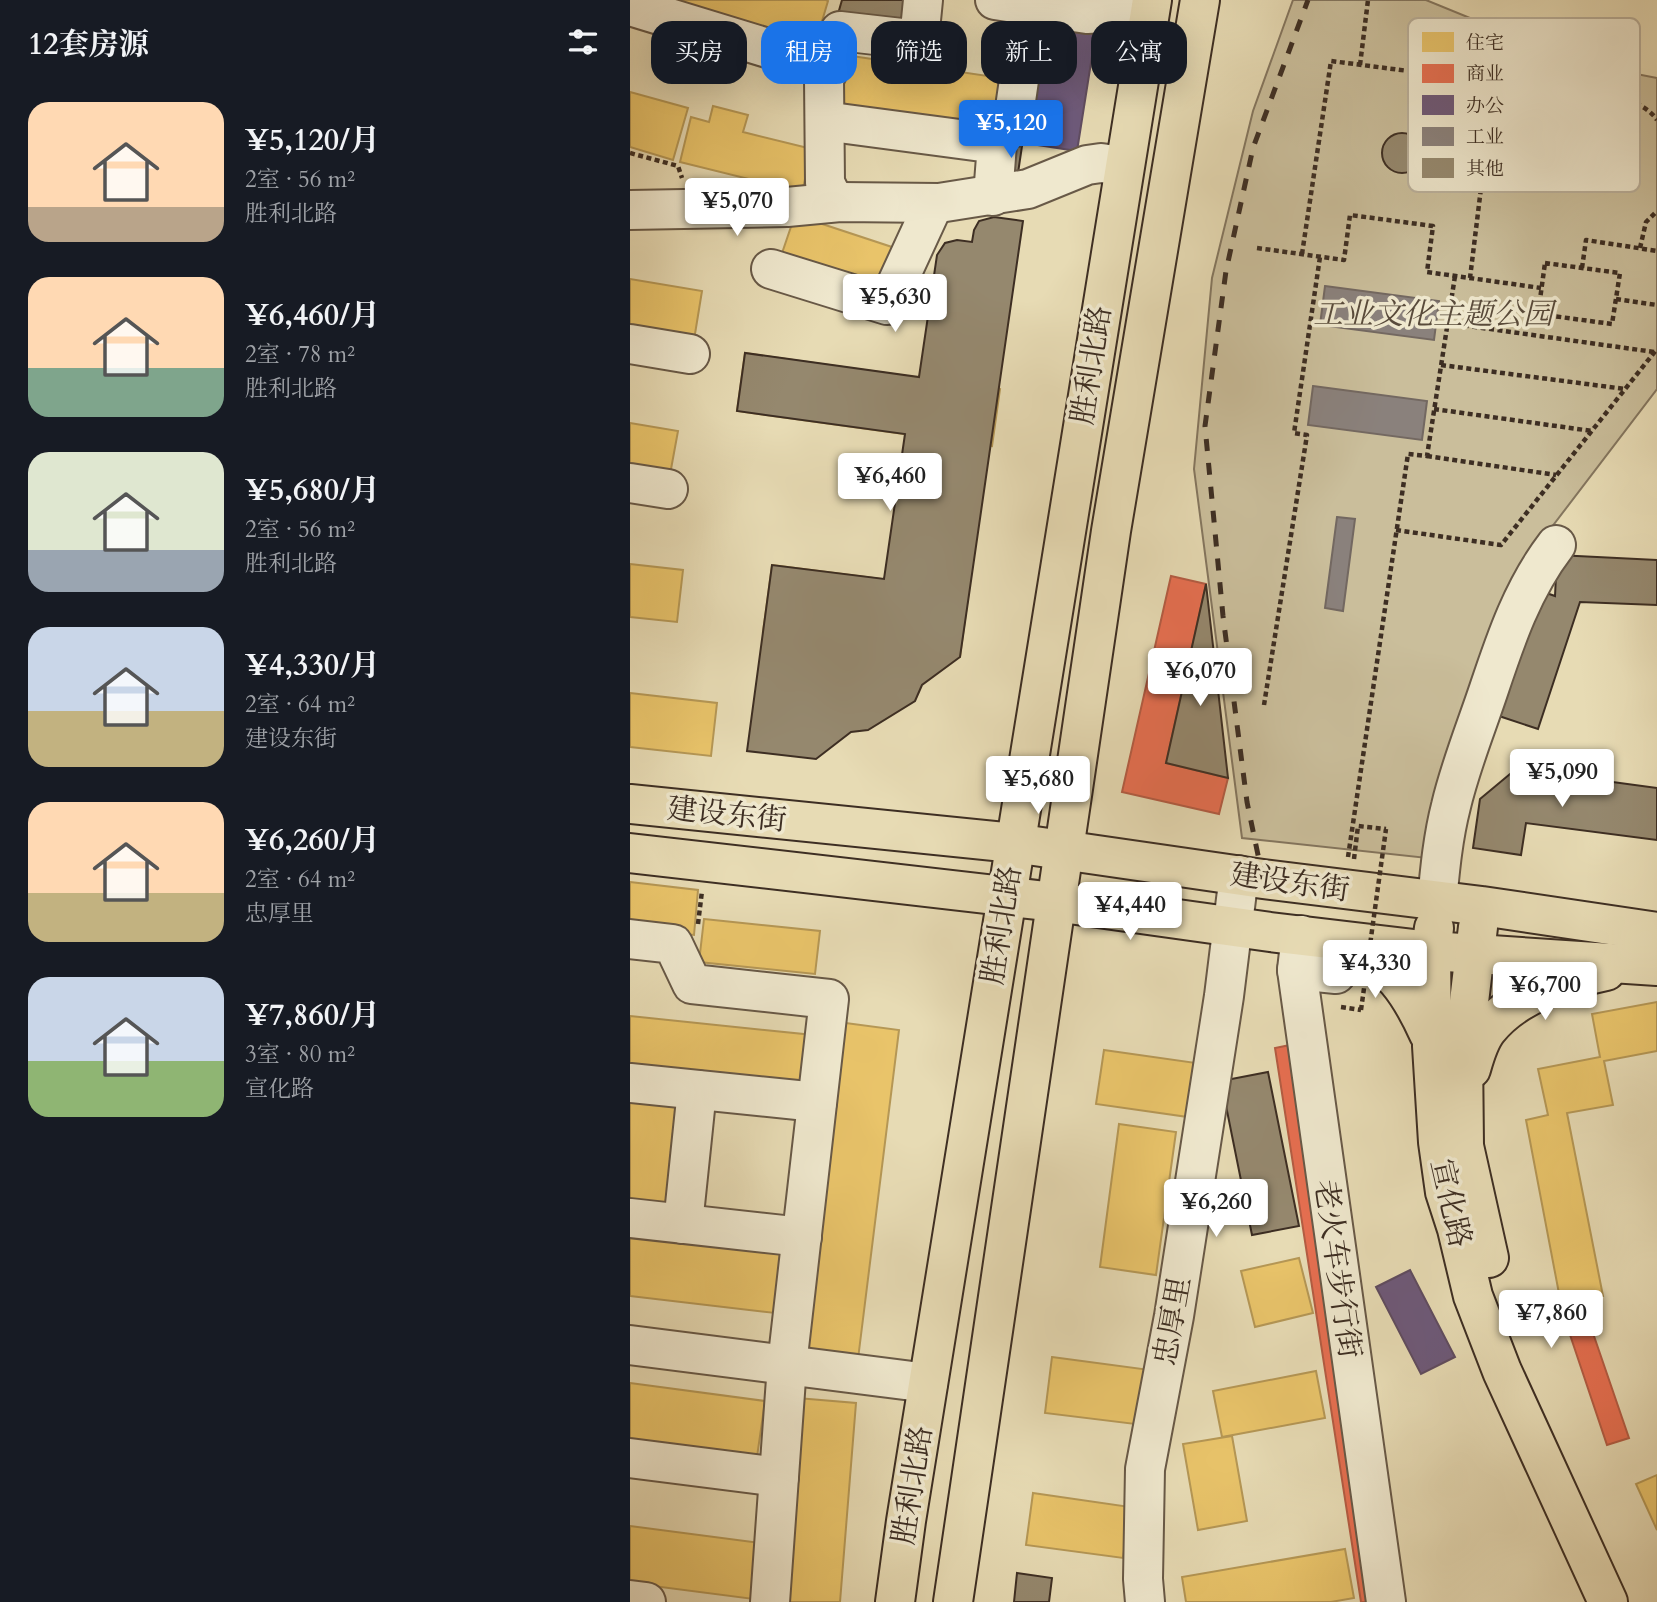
<!DOCTYPE html>
<html lang="zh">
<head>
<meta charset="utf-8">
<style>
  :root { --surface:#171b24; --page:#20242c; --text:#f1f3f6; --muted:#9ea1a6; --accent:#1a73e8 }
  body { margin:0; font-family:Cardo,"Noto Serif SC",serif; background:var(--page); color:var(--text); height:100vh; display:flex; flex-direction:column; font-size:26px; white-space:nowrap }
  * { box-sizing:border-box; margin:0 }
  p { font-size:23px; color:var(--muted) }
  .icon { flex:none; width:38px; height:38px; fill:none; stroke:currentColor; stroke-width:2; stroke-linecap:round; stroke-linejoin:round }
  .map { position:relative; flex:1; overflow:hidden }
  .side { display:flex; flex-direction:column; background:var(--surface); width:630px }
  .side>* { flex:none }
  .guide { position:absolute; left:21px; top:21px; width:665px; height:63px; display:flex; gap:14px }
  .price { position:absolute; translate:-50% -60px; padding:0 16px; border-radius:7px; background:#fff; color:#222; font-size:23px; line-height:46px; filter:drop-shadow(0 2px 4px #0008) }
  .price::after { content:''; position:absolute; left:50%; top:42px; width:21px; height:16px; margin-left:-10px; background:inherit; clip-path:polygon(0 0,100% 0,50% 100%) }
  .price.selected { background:var(--accent); color:#fff }
  ul { padding:0; list-style:none }
  li { display:flex; align-items:center; gap:21px; height:175px; padding:0 28px }
  li span { display:grid; place-items:center; flex:none; width:196px; height:140px; border-radius:21px; color:#555 }
  li>.icon { margin-inline-start:auto }
  span .icon { width:84px; height:84px; fill:#fffc; stroke-width:1 }
  li b { font-size:30px }
  h2 { display:flex; justify-content:space-between; align-items:center; height:84px; padding:0 28px; font-size:30px }
  .chip { padding:0 24px; border-radius:21px; background:var(--surface); box-shadow:0 7px 28px #0002; font-size:24px; line-height:63px }
  .chip.selected { background:var(--accent); color:#fff }
  main { display:flex; flex:1; min-height:0 }
  .map>svg:first-child { display:block }
  .green { fill:#cabe9b; stroke:#84765f; stroke-width:2 }
  .homes { fill:#e9c46a; stroke:#b59755; stroke-width:2 }
  .shops { fill:#e76f51; stroke:#b45c43; stroke-width:2 }
  .offices { fill:#6d597a; stroke:#5f4c60; stroke-width:2 }
  .industry { fill:#8a817c; stroke:#736861; stroke-width:2 }
  .building { fill:#95886e; stroke:#3d2e23; stroke-width:2 }
  .lines { fill:none; stroke-linecap:round; stroke-linejoin:round }
  .minor-casing { stroke:#685947; stroke-width:42 }
  .major-casing { stroke:#3d2e23; stroke-width:42 }
  .highway-casing { stroke:#3d2e23; stroke-width:42 }
  .path { stroke:#3d2e23; stroke-width:4.5; stroke-dasharray:5 3.5; stroke-linecap:butt }
  .minor { stroke:#efe8ce; stroke-width:38 }
  .major { stroke:#e7dbb4; stroke-width:38 }
  .highway { stroke:#e7dbb4; stroke-width:38 }
  .rail { stroke:#3d2e23; stroke-width:5; stroke-dasharray:12 12; stroke-linecap:butt }
  .path-bridge { stroke:#3d2e23; stroke-width:4.5; stroke-dasharray:5 3.5; stroke-linecap:butt }
  .labels { text-anchor:middle; stroke-width:7; stroke-linejoin:round; paint-order:stroke }
  .park-label { font-size:30px; font-style:italic; fill:#594b3b; stroke:#efe8ce }
  .street-label { font-size:30px; fill:#3d2e23; stroke:#efe8ce }
  .key { fill:#efe8ce; stroke:#bab09b; stroke-width:2 }
  .key-label { font-size:19px; fill:#3d2e23 }
</style>
</head>
<body>
<main>
<section class="side">
<h2>12套房源<svg class="icon" aria-label="filters" viewBox="0 0 24 24"><path d="M4 7h16M4 17h16"/><circle cx="9" cy="7" r="2"/><circle cx="15" cy="17" r="2"/></svg></h2>
<ul>
<li><span style="background:linear-gradient(#ffd9b3 75%,#b9a48a 0)"><svg class="icon" aria-label="home" viewBox="0 0 24 24"><path d="M3 11l9-7 9 7M6 9v11h12V9"/></svg></span><div><b>¥5,120/月</b><p>2室 · 56 m²</p><p>胜利北路</p></div></li>
<li><span style="background:linear-gradient(#ffd9b3 65%,#7fa58c 0)"><svg class="icon" aria-label="home" viewBox="0 0 24 24"><path d="M3 11l9-7 9 7M6 9v11h12V9"/></svg></span><div><b>¥6,460/月</b><p>2室 · 78 m²</p><p>胜利北路</p></div></li>
<li><span style="background:linear-gradient(#dfe7d0 70%,#9aa5b1 0)"><svg class="icon" aria-label="home" viewBox="0 0 24 24"><path d="M3 11l9-7 9 7M6 9v11h12V9"/></svg></span><div><b>¥5,680/月</b><p>2室 · 56 m²</p><p>胜利北路</p></div></li>
<li><span style="background:linear-gradient(#c9d6e8 60%,#c2b280 0)"><svg class="icon" aria-label="home" viewBox="0 0 24 24"><path d="M3 11l9-7 9 7M6 9v11h12V9"/></svg></span><div><b>¥4,330/月</b><p>2室 · 64 m²</p><p>建设东街</p></div></li>
<li><span style="background:linear-gradient(#ffd9b3 65%,#c2b280 0)"><svg class="icon" aria-label="home" viewBox="0 0 24 24"><path d="M3 11l9-7 9 7M6 9v11h12V9"/></svg></span><div><b>¥6,260/月</b><p>2室 · 64 m²</p><p>忠厚里</p></div></li>
<li><span style="background:linear-gradient(#c9d6e8 60%,#8fb573 0)"><svg class="icon" aria-label="home" viewBox="0 0 24 24"><path d="M3 11l9-7 9 7M6 9v11h12V9"/></svg></span><div><b>¥7,860/月</b><p>3室 · 80 m²</p><p>宣化路</p></div></li>
</ul>
</section>
<div class="map">
<svg width="1027" height="1602" viewBox="0 0 1027 1602">
  <rect width="100%" height="100%" fill="#e7dbb4"/>
  <filter id="stains"><feTurbulence type="fractalNoise" baseFrequency=".00286" numOctaves="4"/><feColorMatrix values="0 0 0 0 .2 0 0 0 0 .09 0 0 0 0 .02 0 0 0 .5 -.17"/></filter>
  <radialGradient id="worn" r=".72"><stop offset=".6" stop-color="#630" stop-opacity="0"/><stop offset="1" stop-color="#630" stop-opacity=".3"/></radialGradient>
  <polygon class="green" points="663,0 796,0 950,63 1027,78 1027,389 902,553 797,858 612,838 564,469 582,278 623,111"/>
  <g class="homes">
    <polygon points="54,0 196,0 198,1 184,48 52,9"/>
    <polygon points="215,55 385,80 376,138 207,113"/>
    <polygon points="0,92 58,108 43,160 0,147"/>
    <polygon points="83,106 118,115 113,132 182,149 172,192 50,162 61,117 79,122"/>
    <polygon points="165,215 271,250 256,297 149,262"/>
    <polygon points="0,279 72,291 64,340 0,329"/>
    <polygon points="115,353 370,389 362,446 107,411"/>
    <polygon points="0,423 48,431 39,480 0,474"/>
    <polygon points="0,564 53,570 47,622 0,617"/>
    <polygon points="142,565 339,590 330,657 133,632"/>
    <polygon points="0,693 87,703 81,756 0,747"/>
    <polygon points="0,882 68,890 64,935 0,928"/>
    <polygon points="74,919 190,931 185,974 69,962"/>
    <polygon points="1027,1002 1027,1051 974,1061 983,1105 937,1113 973,1296 931,1304 896,1120 918,1115 908,1069 970,1057 962,1014"/>
    <polygon points="0,1016 183,1035 177,1093 0,1075"/>
    <polygon points="208,1022 269,1030 228,1359 167,1351"/>
    <polygon points="474,1050 573,1064 565,1118 466,1104"/>
    <polygon points="0,1096 58,1096 45,1213 0,1208"/>
    <polygon points="489,1124 546,1132 526,1275 470,1267"/>
    <polygon points="0,1235 152,1252 145,1313 0,1296"/>
    <polygon points="669,1258 683,1313 625,1327 611,1271"/>
    <polygon points="422,1357 520,1370 513,1425 415,1413"/>
    <polygon points="686,1371 695,1418 592,1437 583,1391"/>
    <polygon points="0,1383 135,1401 127,1457 0,1441"/>
    <polygon points="167,1398 226,1403 210,1602 150,1602"/>
    <polygon points="602,1436 617,1521 568,1530 553,1444"/>
    <polygon points="1027,1475 1027,1530 1006,1484"/>
    <polygon points="403,1493 500,1507 493,1558 396,1545"/>
    <polygon points="0,1526 138,1544 131,1600 0,1583"/>
    <polygon points="715,1549 724,1598 701,1602 556,1602 552,1577"/>
  </g>
  <g class="shops">
    <polygon points="541,576 576,584 536,763 598,778 589,814 492,792"/>
    <polygon points="660,1045 748,1602 731,1602 645,1048"/>
    <polygon points="954,1307 999,1438 977,1445 933,1314"/>
  </g>
  <g class="offices">
    <polygon points="413,23 466,31 447,151 394,143"/>
    <polygon points="780,1270 825,1357 791,1374 746,1287"/>
  </g>
  <g class="industry">
    <polygon points="695,286 809,301 804,340 690,325"/>
    <polygon points="683,386 797,401 792,440 678,425"/>
    <polygon points="707,517 725,519 713,611 695,608"/>
  </g>
  <g class="building">
    <polygon points="212,0 286,0 280,32 206,21"/>
    <circle cx="772" cy="153" r="20"/>
    <polygon points="392,146 388,173 371,175 375,147"/>
    <polygon points="364,217 393,221 330,657 292,685 285,701 238,730 221,732 186,759 117,751 142,565 254,579 275,434 107,411 115,353 289,377 307,255 315,243 327,240 342,242 344,230 349,221"/>
    <polygon points="927,555 1027,560 1027,605 950,602 908,729 863,714 905,589 925,596"/>
    <polygon points="576,584 598,778 536,763"/>
    <polygon points="886,769 1027,788 1027,840 896,823 891,855 843,848 850,799"/>
    <polygon points="638,1072 669,1226 622,1235 591,1081"/>
    <polygon points="387,1573 422,1578 419,1602 384,1602"/>
  </g>
  <g class="lines">
    <g class="minor-casing">
      <g id="minor">
        <polyline points="365,0 457,14 489,12 515,5"/>
        <polyline points="0,6 180,61 191,68 194,79 195,183 201,195 210,202"/>
        <polyline points="194,79 204,59 210,31 289,40 293,0"/>
        <polyline points="209,123 367,144 363,196"/>
        <polyline points="382,128 400,5"/>
        <polyline points="0,210 157,207 210,202 309,203 398,189 457,165 471,163 493,166"/>
        <polyline points="141,269 257,305 304,203"/>
        <polyline points="0,344 60,354"/>
        <polyline points="0,483 38,489"/>
        <path d="M807 901C810 869 813 837 821 806 830 767 846 728 859 689 876 638 893 588 926 545"/>
        <polyline points="671,935 667,970 756,1602"/>
        <polyline points="0,939 43,944 62,984 199,999 157,1365 140,1602"/>
        <polyline points="667,970 706,974"/>
        <polyline points="0,1083 187,1102"/>
        <polyline points="0,1218 172,1237"/>
        <polyline points="53,1224 67,1090"/>
        <polyline points="0,1345 298,1383"/>
        <polyline points="0,1458 149,1477"/>
        <polyline points="0,1600 16,1602"/>
        <polyline points="515,1602 513,1579 515,1469 544,1316 594,996 609,875"/>
      </g>
    </g>
    <g class="major-casing">
      <g id="major">
        <polyline points="0,804 384,843 633,879 852,906 1027,932"/>
        <polyline points="0,853 425,902 640,932 801,951 1027,966"/>
        <polyline points="848,927 833,1052 834,1146 859,1258"/>
        <polyline points="804,928 801,951 802,1046 808,1142 815,1192 827,1229 843,1296 872,1371 978,1602"/>
        <path d="M717 944C761 963 780 992 799 1034"/>
        <path d="M841 1069C845 1055 849 1040 858 1029 886 994 934 980 976 971"/>
      </g>
    </g>
    <g class="highway-casing">
      <g id="highway">
        <polyline points="265,1602 276,1521 522,0"/>
        <polyline points="323,1602 481,531 570,0"/>
      </g>
    </g>
    <g class="path">
      <polyline points="730,65 738,0"/>
      <path d="M864 82C868 78 871 73 876 70 888 62 906 68 913 81 921 97 917 112 936 120 962 130 958 109 975 101 991 93 1018 106 1027 120"/>
      <polyline points="0,153 48,166 52,178"/>
      <polyline points="627,248 714,260 720,215 803,226 797,272 911,288"/>
      <polyline points="1010,248 1016,222 1027,211"/>
      <polyline points="672,254 701,61 864,82 840,278"/>
      <polygon points="915,263 990,273 982,324 908,314"/>
      <polyline points="952,268 956,240 1027,251"/>
      <polyline points="986,299 1027,305"/>
      <polyline points="817,323 1024,352"/>
      <polyline points="811,365 995,389"/>
      <polyline points="804,409 962,431"/>
      <polyline points="797,456 926,475"/>
      <polyline points="766,530 871,545 1027,349"/>
      <polyline points="634,705 677,435 664,433 690,257"/>
      <polyline points="718,857 778,454 797,456 825,276"/>
      <polyline points="724,859 728,826 756,829"/>
      <polyline points="68,924 72,891"/>
      <polyline points="711,1007 731,1010"/>
    </g>
    <use href="#minor" class="minor"/>
    <use href="#major" class="major"/>
    <use href="#highway" class="highway"/>
    <polyline class="rail" points="633,879 617,802 593,616 575,426 596,271 623,148 678,0"/>
    <polyline class="path-bridge" points="731,1010 756,829"/>
  </g>
  <g class="labels">
    <g class="park-label">
      <text x="803" y="324">工业文化主题公园</text>
    </g>
    <g class="street-label">
      <text transform="translate(461 365) rotate(-81)" y="10">胜利北路</text>
      <text transform="translate(97 814) rotate(6)" y="10">建设东街</text>
      <text transform="translate(660 882) rotate(8)" y="10">建设东街</text>
      <text transform="translate(371 925) rotate(-81)" y="10">胜利北路</text>
      <text transform="translate(821 1203) rotate(77)" y="10">宣化路</text>
      <text transform="translate(708 1269) rotate(82)" y="10">老火车步行街</text>
      <text transform="translate(542 1321) rotate(-80)" y="10">忠厚里</text>
      <text transform="translate(282 1485) rotate(-81)" y="10">胜利北路</text>
    </g>
  </g>
  <rect x="778" y="18" width="232" height="174" rx="10" class="key"/>
  <rect x="792" y="32" width="32" height="20" fill="#e9c46a"/>
  <rect x="792" y="64" width="32" height="19" fill="#e76f51"/>
  <rect x="792" y="95" width="32" height="20" fill="#6d597a"/>
  <rect x="792" y="127" width="32" height="19" fill="#8a817c"/>
  <rect x="792" y="158" width="32" height="20" fill="#95886e"/>
  <g class="key-label">
    <text x="836" y="49">住宅</text>
    <text x="836" y="80">商业</text>
    <text x="836" y="112">办公</text>
    <text x="836" y="143">工业</text>
    <text x="836" y="175">其他</text>
  </g>
  <rect width="100%" height="100%" filter="url(#stains)"/>
  <rect width="100%" height="100%" fill="url(#worn)"/>
</svg>
<b class="price selected" style="left:381px;top:160px">¥5,120</b>
<b class="price" style="left:107px;top:238px">¥5,070</b>
<b class="price" style="left:265px;top:334px">¥5,630</b>
<b class="price" style="left:260px;top:513px">¥6,460</b>
<b class="price" style="left:570px;top:708px">¥6,070</b>
<b class="price" style="left:932px;top:809px">¥5,090</b>
<b class="price" style="left:408px;top:816px">¥5,680</b>
<b class="price" style="left:500px;top:942px">¥4,440</b>
<b class="price" style="left:745px;top:1000px">¥4,330</b>
<b class="price" style="left:915px;top:1022px">¥6,700</b>
<b class="price" style="left:586px;top:1239px">¥6,260</b>
<b class="price" style="left:921px;top:1350px">¥7,860</b>
<div class="guide">
<a class="chip">买房</a>
<a class="chip selected">租房</a>
<a class="chip">筛选</a>
<a class="chip">新上</a>
<a class="chip">公寓</a>
</div>
</div>
</main>
</body>
</html>
